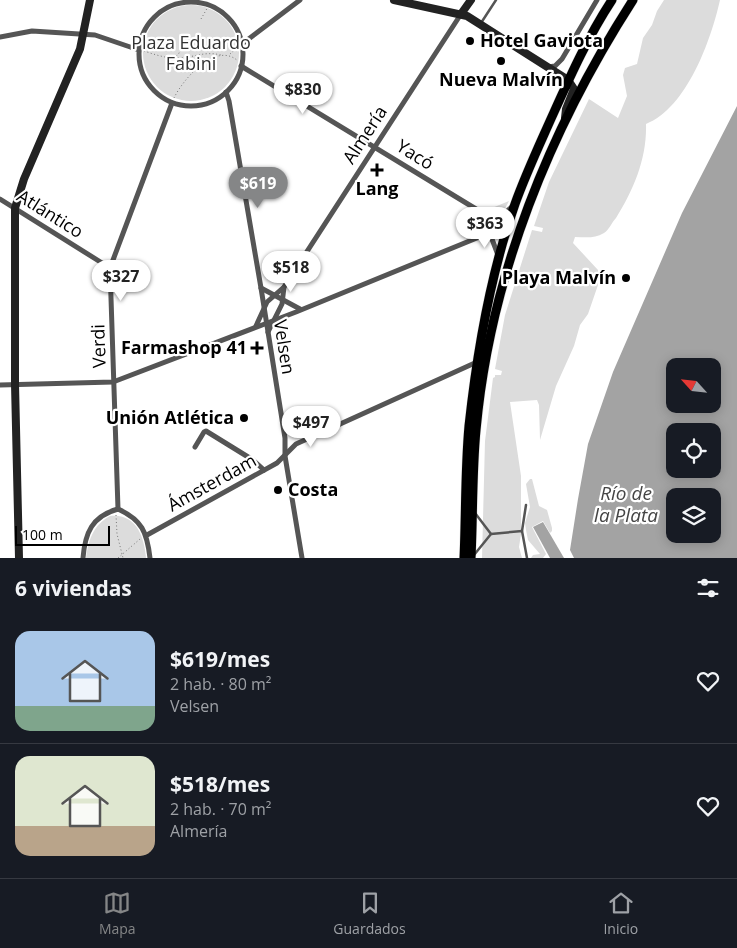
<!DOCTYPE html>
<html lang="es">
<head>
<meta charset="utf-8">
<style>
  :root { --surface:#171b24; --page:#242831; --text:#f1f3f6; --muted:#9ea1a6; --line:#363941; --accent:#858687 }
  body { margin:0; font-family:"Open Sans",sans-serif; background:var(--page); color:var(--text); height:100vh; display:flex; flex-direction:column; font-size:19px; white-space:nowrap }
  * { box-sizing:border-box; margin:0 }
  p { font-size:16px; color:var(--muted) }
  .icon { flex:none; width:28px; height:28px; fill:none; stroke:currentColor; stroke-width:2; stroke-linecap:round; stroke-linejoin:round }
  .map { position:relative; height:558px; overflow:hidden }
  .panel { display:flex; flex-direction:column; background:var(--surface); flex:1 }
  .panel>* { flex:none }
  .needle { width:32px; rotate:297deg }
  .fabs { position:absolute; left:666px; top:358px; display:grid; gap:10px }
  .fabs a { display:grid; place-items:center; width:55px; height:55px; border-radius:10px; background:var(--surface); box-shadow:0 2px 12px #0003; font-size:25px }
  .scale { position:absolute; left:15px; bottom:12px; width:95px; box-sizing:border-box; padding-left:5px; border:2px solid #000; border-top:0; font-size:14px; line-height:18px; white-space:nowrap; color:#000; -webkit-text-stroke:4px #fff; paint-order:stroke }
  .price { position:absolute; translate:-50% -42px; padding:0 11px; border-radius:18px; background:#fff; color:#222; font-size:16px; line-height:32px; filter:drop-shadow(0 1px 2px #0008) }
  .price::after { content:''; position:absolute; left:50%; top:30px; width:15px; height:11px; margin-left:-8px; background:inherit; clip-path:polygon(0 0,100% 0,50% 100%) }
  .price.current { background:var(--accent); color:#fff }
  ul { padding:0; list-style:none }
  li { display:flex; align-items:center; gap:15px; height:125px; padding:0 15px }
  li+li { border-top:1px solid var(--line) }
  li span { display:grid; place-items:center; flex:none; width:140px; height:100px; border-radius:15px; color:#555 }
  li>.icon { margin-inline-start:auto }
  span .icon { width:60px; height:60px; fill:#fffc; stroke-width:1 }
  li b { font-size:21px }
  h2 { display:flex; justify-content:space-between; align-items:center; height:60px; padding:0 15px; font-size:21px }
  .dock { display:flex; justify-content:space-around; align-items:center; height:70px; border-top:1px solid var(--line); background:var(--surface); font-size:14px; color:var(--muted) }
  .dock a { display:grid; justify-items:center; gap:2px }
  .dock .current { color:var(--accent) }
  .map>svg:first-child { display:block }
  .green { fill:#dcdcdc }
  .water { fill:#a3a3a3; fill-rule:evenodd }
  .lines { fill:none; stroke-linecap:round; stroke-linejoin:round }
  .primary-casing { stroke:#dbdbdb; stroke-width:10 }
  .path { stroke:#777; stroke-width:1; stroke-dasharray:1 2.5; stroke-linecap:butt }
  .lane { stroke:#555; stroke-width:2.5 }
  .street { stroke:#555; stroke-width:5 }
  .secondary { stroke:#222; stroke-width:8 }
  .primary { stroke:#000; stroke-width:9 }
  .poi-dot { fill:#000; stroke:#fff; stroke-width:2 }
  .labels { text-anchor:middle; stroke-width:4.5; stroke-linejoin:round; paint-order:stroke }
  .poi-label { font-size:18px; font-weight:bold; fill:#000; stroke:#fff; text-anchor:end }
  .park-label { font-size:18px; fill:#333; stroke:#fff }
  .street-label { font-size:18px; fill:#000; stroke:#fff }
  .water-label { font-size:19px; font-style:italic; fill:#444; stroke:#fff }
</style>
</head>
<body>
<div class="map">
<svg width="737" height="558" viewBox="0 0 737 558">
  <rect width="100%" height="100%" fill="#fff"/>
  <g class="green">
    <path d="M664 0H720C711 40 687 108 646 124 647 158 634 189 616 218 612 222 609 230 604 233 594 239 585 237 575 237L573 243 598 270V285L588 314 580 325 574 346 556 386 540 440 539 405 537 400 510 402 521 476V534L519 547 522 558H482L485 441 493 378 495 377V375H501L502 371 495 369 505 315 532 230 542 232 543 228 534 226 549 182 589 99 618 118 627 96 623 75 625 68 637 64 643 38 652 25 657 11Z"/>
    <circle cx="191" cy="53" r="48"/>
    <polygon points="509,201 496,226 491,229 483,211 489,207 492,208"/>
    <polygon points="530,479 532,479 539,506 547,510 552,528 552,531 550,533 543,521 532,527 546,554 543,558 531,558 533,555 540,554 528,540 526,530 525,523 530,507 526,484"/>
    <path d="M110 516C136 513 144 536 146 558H86C88 541 93 525 110 516Z"/>
  </g>
  <g class="water">
    <path d="M737 106V558H574L570 550 578 499 588 444 613 372 682 213ZM675 366H712V404H675ZM675 431H712V469H675ZM675 496H712V534H675Z"/>
    <polygon points="543,522 564,558 550,558 533,527"/>
  </g>
  <g class="lines">
    <g class="primary-casing">
      <g id="primary">
        <path d="M464 558C466 514 465 470 469 426 477 352 490 275 515 204 525 176 538 148 550 121 569 79 587 38 612 0"/>
        <path d="M471 558C473 515 472 472 476 430 490 276 550 129 633 0"/>
      </g>
    </g>
    <g class="path">
      <polyline points="201,19 209,5"/>
      <path d="M144 51C156 55 168 59 180 58 196 57 204 51 221 55"/>
      <polyline points="230,54 238,47"/>
      <polyline points="173,57 178,55 181,49"/>
      <path d="M174 98C183 79 216 41 238 61"/>
      <polyline points="116,515 117,534 123,558"/>
      <polyline points="118,558 140,539"/>
    </g>
    <g class="lane">
      <polyline points="481,23 496,0"/>
      <polyline points="475,513 491,534"/>
      <polyline points="522,531 526,505"/>
      <polyline points="474,555 491,534 522,531 527,558"/>
    </g>
    <g class="street">
      <circle cx="191" cy="54" r="52"/>
      <polyline points="0,37 32,31 95,35 139,50"/>
      <polyline points="242,44 300,0"/>
      <polyline points="241,66 476,209 484,218 498,255"/>
      <polyline points="548,67 555,66 562,59 597,0"/>
      <polyline points="226,92 229,101 261,288 285,438 285,456 302,558"/>
      <polyline points="0,199 110,268"/>
      <polyline points="261,288 300,309"/>
      <polyline points="256,326 267,302 284,287 461,14"/>
      <polyline points="268,332 282,304 284,287"/>
      <path d="M0 385 113 382 296 312 489 233C504 227 502 211 514 206"/>
      <polyline points="195,447 204,432 206,431 253,460 264,470"/>
      <polyline points="118,509 110,268 172,103"/>
      <polyline points="147,535 277,463 296,444 477,362"/>
      <path d="M83 558C85 533 92 516 118 509 142 520 147 532 150 558"/>
    </g>
    <g class="secondary">
      <polyline points="394,0 467,16 568,80 574,89 566,109 565,118"/>
      <polyline points="461,14 471,0"/>
      <polyline points="19,558 15,384 15,208 24,179 80,49 90,0"/>
    </g>
    <use href="#primary" class="primary"/>
  </g>
  <g class="poi-dot">
    <circle cx="470" cy="41" r="5"/>
    <circle cx="501" cy="61" r="5"/>
    <path d="M374.5 162.5h5v5h5v5h-5v5h-5v-5h-5v-5h5z"/>
    <circle cx="626" cy="278" r="5"/>
    <path d="M254.5 340.5h5v5h5v5h-5v5h-5v-5h-5v-5h5z"/>
    <circle cx="244" cy="418" r="5"/>
    <circle cx="278" cy="490" r="5"/>
  </g>
  <g class="labels">
    <g class="poi-label">
      <text x="480" y="47" text-anchor="start">Hotel Gaviota</text>
      <text x="501" y="86" text-anchor="middle">Nueva Malvín</text>
      <text x="377" y="195" text-anchor="middle">Lang</text>
      <text x="616" y="284">Playa Malvín</text>
      <text x="247" y="354">Farmashop 41</text>
      <text x="234" y="424">Unión Atlética</text>
      <text x="288" y="496" text-anchor="start">Costa</text>
    </g>
    <g class="park-label">
      <text x="191" y="49">Plaza Eduardo<tspan x="191" dy="21">Fabini</tspan></text>
    </g>
    <g class="street-label">
      <text transform="translate(365 135) rotate(-57)" y="6">Almería</text>
      <text transform="translate(415 155) rotate(32)" y="6">Yacó</text>
      <text transform="translate(50 214) rotate(32)" y="6">Atlántico</text>
      <text transform="translate(99 346) rotate(-92)" y="6">Verdi</text>
      <text transform="translate(284 347) rotate(81)" y="6">Velsen</text>
      <text transform="translate(212 483) rotate(-29)" y="6">Ámsterdam</text>
    </g>
    <g class="water-label">
      <text x="626" y="500">Río de<tspan x="626" dy="22">la Plata</tspan></text>
    </g>
  </g>
</svg>
<div class="fabs">
<a><svg class="needle" viewBox="-14 -14 28 28"><path d="M0-13l5 13h-10z" fill="#e53935"/><path d="M0 13l5-13h-10z" fill="#9ea1a6"/></svg></a>
<a><svg class="icon" aria-label="locate" viewBox="0 0 24 24"><circle cx="12" cy="12" r="6"/><path d="M12 2v4M12 18v4M2 12h4M18 12h4"/></svg></a>
<a><svg class="icon" aria-label="layers" viewBox="0 0 24 24"><path d="M12 4l9 5-9 5-9-5zM3 14l9 5 9-5"/></svg></a>
</div>
<div class="scale">100 m</div>
<b class="price" style="left:303px;top:115px">$830</b>
<b class="price current" style="left:258px;top:209px">$619</b>
<b class="price" style="left:485px;top:249px">$363</b>
<b class="price" style="left:291px;top:293px">$518</b>
<b class="price" style="left:121px;top:302px">$327</b>
<b class="price" style="left:311px;top:448px">$497</b>
</div>
<section class="panel">
<h2>6 viviendas<svg class="icon" aria-label="filters" viewBox="0 0 24 24"><path d="M4 7h16M4 17h16"/><circle cx="9" cy="7" r="2"/><circle cx="15" cy="17" r="2"/></svg></h2>
<ul>
<li><span style="background:linear-gradient(#a9c7e8 75%,#7fa58c 0)"><svg class="icon" aria-label="home" viewBox="0 0 24 24"><path d="M3 11l9-7 9 7M6 9v11h12V9"/></svg></span><div><b>$619/mes</b><p>2 hab. · 80 m²</p><p>Velsen</p></div><svg class="icon" aria-label="heart" viewBox="0 0 24 24"><path d="M12 20l-8-8c-3-5 5-10 8-4 3-6 11-1 8 4z"/></svg></li>
<li><span style="background:linear-gradient(#dfe7d0 70%,#b9a48a 0)"><svg class="icon" aria-label="home" viewBox="0 0 24 24"><path d="M3 11l9-7 9 7M6 9v11h12V9"/></svg></span><div><b>$518/mes</b><p>2 hab. · 70 m²</p><p>Almería</p></div><svg class="icon" aria-label="heart" viewBox="0 0 24 24"><path d="M12 20l-8-8c-3-5 5-10 8-4 3-6 11-1 8 4z"/></svg></li>
</ul>
</section>
<nav class="dock">
<a class="current"><svg class="icon" aria-label="map" viewBox="0 0 24 24"><path d="M3 6l6-2 6 2 6-2v14l-6 2-6-2-6 2zM9 4v14M15 6v14"/></svg>Mapa</a>
<a><svg class="icon" aria-label="saved" viewBox="0 0 24 24"><path d="M7 4h10v16l-5-4-5 4z"/></svg>Guardados</a>
<a><svg class="icon" aria-label="home" viewBox="0 0 24 24"><path d="M3 11l9-7 9 7M6 9v11h12V9"/></svg>Inicio</a>
</nav>
</body>
</html>
